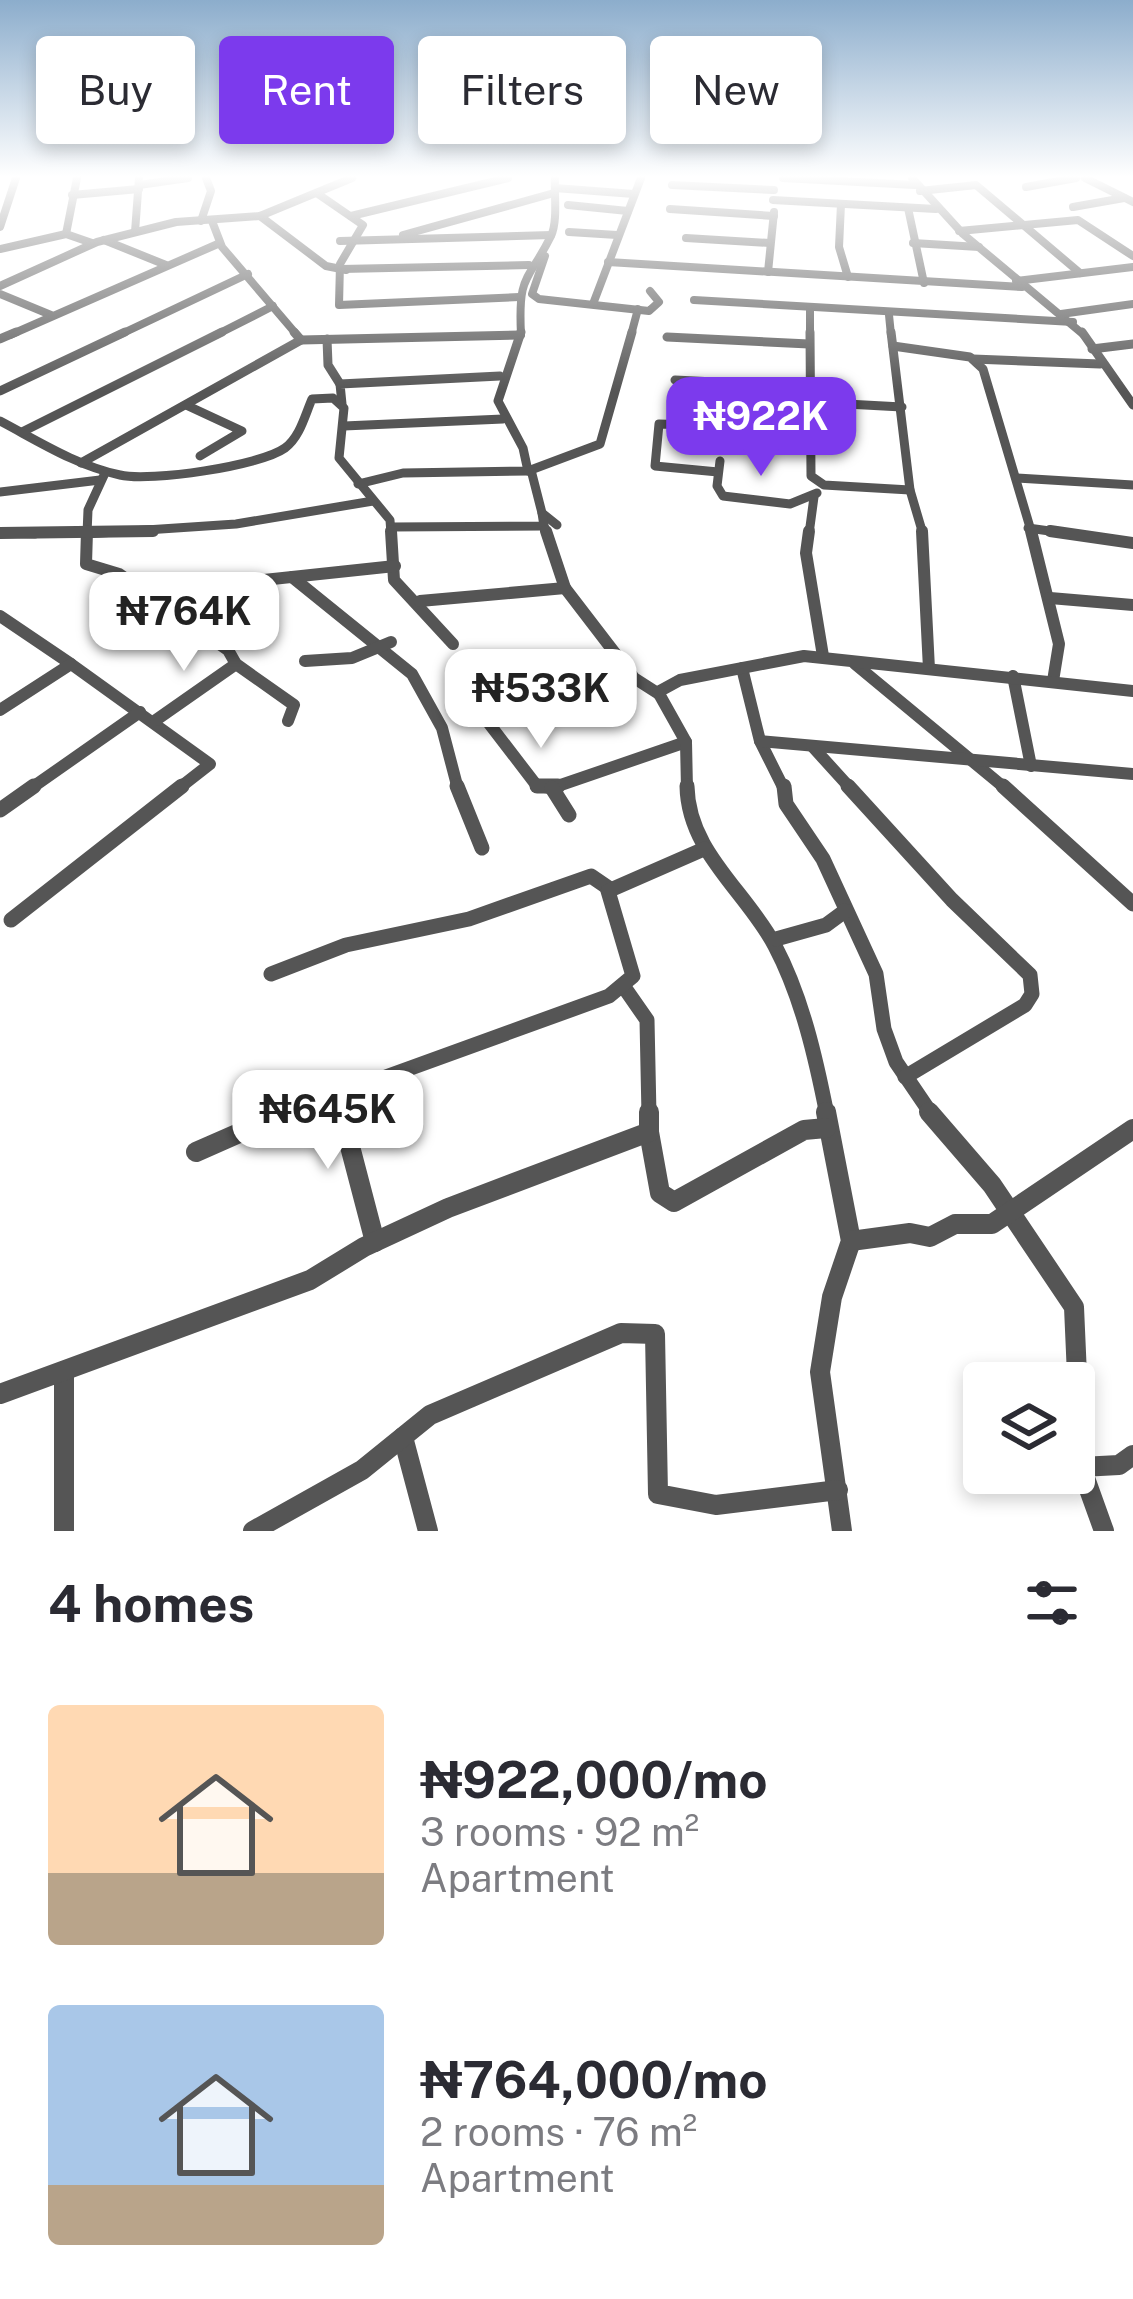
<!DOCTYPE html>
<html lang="en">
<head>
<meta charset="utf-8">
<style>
  :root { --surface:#fff; --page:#f7f7f7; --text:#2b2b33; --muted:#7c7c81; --accent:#7c3aed }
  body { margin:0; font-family:"Public Sans",sans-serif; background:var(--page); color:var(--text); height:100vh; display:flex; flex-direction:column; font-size:45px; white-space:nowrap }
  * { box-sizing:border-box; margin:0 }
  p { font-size:39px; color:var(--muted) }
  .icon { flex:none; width:66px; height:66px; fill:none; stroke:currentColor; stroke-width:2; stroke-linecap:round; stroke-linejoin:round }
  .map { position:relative; height:1531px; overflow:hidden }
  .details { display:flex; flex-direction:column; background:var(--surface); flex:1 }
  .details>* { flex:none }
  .top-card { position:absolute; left:36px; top:36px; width:1062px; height:108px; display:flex; gap:24px }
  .buttons { position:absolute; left:963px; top:1362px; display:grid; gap:24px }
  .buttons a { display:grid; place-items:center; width:132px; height:132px; border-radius:12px; background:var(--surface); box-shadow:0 6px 18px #0003; font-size:60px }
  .price { position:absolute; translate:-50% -102px; padding:0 27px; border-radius:24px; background:#fff; color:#222; font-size:39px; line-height:78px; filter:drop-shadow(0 3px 6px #0008) }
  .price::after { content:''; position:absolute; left:50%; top:72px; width:36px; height:27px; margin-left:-18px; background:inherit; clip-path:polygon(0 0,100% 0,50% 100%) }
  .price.current { background:var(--accent); color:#fff }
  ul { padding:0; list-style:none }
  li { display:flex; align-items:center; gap:36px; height:300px; padding:0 48px }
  li span { display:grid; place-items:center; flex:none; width:336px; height:240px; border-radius:12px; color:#555 }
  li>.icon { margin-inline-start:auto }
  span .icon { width:144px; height:144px; fill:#fffc; stroke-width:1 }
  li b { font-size:51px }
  h2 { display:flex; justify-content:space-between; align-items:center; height:144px; padding:0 48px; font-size:51px }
  .tag { padding:0 42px; border-radius:12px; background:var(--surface); box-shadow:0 6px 18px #0003; font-size:42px; line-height:108px }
  .tag.current { background:var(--accent); color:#fff }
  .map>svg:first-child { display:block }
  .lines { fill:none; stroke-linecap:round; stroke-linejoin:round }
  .minor-far4 { stroke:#555; stroke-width:8 }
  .minor-far3 { stroke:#555; stroke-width:9 }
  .minor-far2 { stroke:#555; stroke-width:12 }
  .minor-far1 { stroke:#555; stroke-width:15 }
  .minor { stroke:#555; stroke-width:20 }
</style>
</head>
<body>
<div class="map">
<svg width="1133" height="1531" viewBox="0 0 1133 1531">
  <rect width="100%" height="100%" fill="#fff"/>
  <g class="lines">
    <g class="minor-far4">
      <polyline points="783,178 915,185"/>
      <polyline points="912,178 963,234 1084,335"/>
      <polyline points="1085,178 1133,202"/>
      <polyline points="139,185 188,178"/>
      <polyline points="672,185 774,190"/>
      <polyline points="1026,187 1076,178"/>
      <polyline points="555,188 634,194"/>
      <polyline points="920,191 976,185 1080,273"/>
      <polyline points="318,194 363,225 340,264 339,305 519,297"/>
      <polyline points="72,195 139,189"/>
      <polyline points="773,200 936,209"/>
      <polyline points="841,204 839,247 848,277"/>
      <polyline points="568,205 628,211"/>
      <polyline points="1073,207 1124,198"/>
      <polyline points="908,208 924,283"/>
      <polyline points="670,209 774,216"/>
      <polyline points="260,216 326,266 346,270"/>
      <polyline points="351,216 508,178"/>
      <polyline points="201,221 211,191 206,178"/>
      <polyline points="212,221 222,247 297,335"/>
      <polyline points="0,227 16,178"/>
      <polyline points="959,231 1078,220 1133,256"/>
      <polyline points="135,232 139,178"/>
      <polyline points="569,232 617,235"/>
      <polyline points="66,234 77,178"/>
      <polyline points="403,235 554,193"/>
      <polyline points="686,238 770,243"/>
      <polyline points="104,240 166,265"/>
      <polyline points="340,241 551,235"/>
      <polyline points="913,243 979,247"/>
      <polyline points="0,249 66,234 92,243"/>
      <polyline points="545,256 532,294 539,299 649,311 659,302 650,291"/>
      <polyline points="608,262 1022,287"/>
      <polyline points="341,269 529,265"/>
      <polyline points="768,272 774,212"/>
      <polyline points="1016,281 1133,267"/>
      <polyline points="0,286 97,242 176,222 260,216 352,178"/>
      <polyline points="0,294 51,315"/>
      <polyline points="694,300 1073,322"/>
      <polyline points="593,304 641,178"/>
      <polyline points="810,309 810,335"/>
      <polyline points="1061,314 1133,304"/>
      <polyline points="889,315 891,335"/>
      <polyline points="10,335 220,243"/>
      <polyline points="119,335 248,274"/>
      <polyline points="216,335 273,306"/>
      <path d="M521 335C518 273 527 284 551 236 558 221 554 195 555 178"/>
      <polyline points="631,335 638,309"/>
    </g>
    <g class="minor-far3">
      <polyline points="521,332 498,401 523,448 528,471"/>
      <polyline points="810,332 811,476 824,485 910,490"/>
      <polyline points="891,332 910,490 923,534"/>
      <polyline points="1082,332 1133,405"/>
      <polyline points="667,337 809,344"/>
      <polyline points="0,339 16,332"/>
      <polyline points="327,339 328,365 340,384"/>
      <polyline points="301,340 520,335"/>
      <polyline points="893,346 970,357 983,369 1032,534"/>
      <polyline points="1092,349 1133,344"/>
      <polyline points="973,359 1100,364"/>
      <polyline points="675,380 812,387"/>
      <polyline points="0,391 125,332"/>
      <polyline points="809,402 902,407"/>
      <polyline points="342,404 340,384 500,376"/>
      <polyline points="186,405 242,431 200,456"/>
      <path d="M0 421C38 441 77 466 120 475 150 482 260 466 285 448 300 437 305 415 312 399L333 398 344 408 339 458 390 520 391 534"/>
      <polyline points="344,426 503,419"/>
      <polyline points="22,432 222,332"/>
      <polyline points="720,461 717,486 723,496 790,504 817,493"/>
      <polyline points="81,463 301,340 294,332"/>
      <polyline points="531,470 542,513 557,525"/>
      <polyline points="718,472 655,466 659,424 808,429"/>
      <polyline points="1017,478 1133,485"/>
      <polyline points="358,484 403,473 528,471 600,444 632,332"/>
      <polyline points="0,492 100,480"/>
      <polyline points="544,526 547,534"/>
      <polyline points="392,527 544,526 542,513"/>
      <polyline points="1028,528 1071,534"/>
      <polyline points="0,533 35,534"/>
      <polyline points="86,534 236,524 373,501"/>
      <polyline points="87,534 88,510 105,473"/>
      <polyline points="809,534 814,497"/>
    </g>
    <g class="minor-far2">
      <polyline points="87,531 86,564 119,574 228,650 236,664 294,705 288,721"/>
      <polyline points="391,531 394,580 453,644"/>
      <polyline points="809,531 806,553 823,656"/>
      <polyline points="922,531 929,669"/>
      <polyline points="1031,531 1059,644 1053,681"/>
      <polyline points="1050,531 1133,543"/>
      <polyline points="0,533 153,531"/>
      <polyline points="292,577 412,674 442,728 458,789"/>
      <polyline points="565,588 634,678 659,694"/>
      <polyline points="141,593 395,566"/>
      <polyline points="1050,598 1133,605"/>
      <polyline points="420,601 565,588 546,531"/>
      <polyline points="0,616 71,664"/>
      <polyline points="305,661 352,658 391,642"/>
      <polyline points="625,664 481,713 537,786 552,788 686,742"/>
      <polyline points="855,664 1006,789"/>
      <polyline points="742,668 760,741 784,789"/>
      <polyline points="1013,676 1031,766"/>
      <polyline points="0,710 71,664 210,764 178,789"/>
      <polyline points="156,720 236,664"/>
      <polyline points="760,741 1133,774"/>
      <polyline points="812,746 851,789"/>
      <polyline points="30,789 140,712"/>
      <polyline points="687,789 686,742 658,692 680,680 804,656 1133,691"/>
    </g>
    <g class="minor-far1">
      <polyline points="457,786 482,848"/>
      <polyline points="537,786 558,786"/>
      <path d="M687 786C688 852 746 891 775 946 802 997 816 1059 827 1115"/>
      <polyline points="784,786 786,804 823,859 876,974 884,1029 896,1062 932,1115"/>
      <polyline points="848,786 952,900 1030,975 1032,994 1025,1005 905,1077"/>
      <polyline points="1003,786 1133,904"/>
      <polyline points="552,788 569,815"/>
      <polyline points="0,810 34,786"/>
      <polyline points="11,920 182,786"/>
      <polyline points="776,939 826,925 845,911"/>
      <polyline points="271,974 346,945 469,919 591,876 610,889"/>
      <polyline points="624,987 647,1020 649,1115"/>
      <polyline points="336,1091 342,1115"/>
      <polyline points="281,1115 609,996 633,976 608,891 704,849"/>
    </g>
    <g class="minor">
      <polyline points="341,1112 375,1242"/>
      <polyline points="826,1112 851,1241 832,1297 820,1372 842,1531"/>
      <polyline points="929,1112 992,1185 1074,1307 1081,1467 1104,1531"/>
      <polyline points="649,1132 660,1193 674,1202 804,1130 826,1128"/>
      <polyline points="196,1152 287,1112"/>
      <polyline points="851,1241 910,1233 930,1237 955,1224 992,1224 1133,1129"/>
      <polyline points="64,1371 64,1531"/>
      <polyline points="0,1394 310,1280 364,1247 448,1208 649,1132 649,1112"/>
      <polyline points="403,1437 428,1531"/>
      <polyline points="1081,1467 1119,1465 1133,1455"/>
      <polyline points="253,1531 362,1470 430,1415 621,1333 655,1334 658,1494 716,1505 838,1490"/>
    </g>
  </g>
  <linearGradient id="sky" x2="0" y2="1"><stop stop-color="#8cadcc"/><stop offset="0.45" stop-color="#fff"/><stop offset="1" stop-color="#fff" stop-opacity="0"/></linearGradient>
  <rect width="1133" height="392" fill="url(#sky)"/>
</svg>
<div class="buttons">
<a><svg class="icon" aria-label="layers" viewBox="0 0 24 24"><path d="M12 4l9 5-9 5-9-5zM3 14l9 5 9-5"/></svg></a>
</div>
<b class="price current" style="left:761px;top:479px">₦922K</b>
<b class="price" style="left:184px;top:674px">₦764K</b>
<b class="price" style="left:541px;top:751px">₦533K</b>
<b class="price" style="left:328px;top:1172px">₦645K</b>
<div class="top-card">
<a class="tag">Buy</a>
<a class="tag current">Rent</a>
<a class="tag">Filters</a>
<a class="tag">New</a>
</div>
</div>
<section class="details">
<h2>4 homes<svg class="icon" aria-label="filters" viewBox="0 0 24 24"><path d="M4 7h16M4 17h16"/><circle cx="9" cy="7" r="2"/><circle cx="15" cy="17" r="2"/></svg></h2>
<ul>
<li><span style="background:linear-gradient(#ffd9b3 70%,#b9a48a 0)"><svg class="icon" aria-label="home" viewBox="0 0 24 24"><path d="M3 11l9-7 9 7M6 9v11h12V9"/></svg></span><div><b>₦922,000/mo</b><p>3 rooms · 92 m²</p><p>Apartment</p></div></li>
<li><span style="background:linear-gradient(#a9c7e8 75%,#b9a48a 0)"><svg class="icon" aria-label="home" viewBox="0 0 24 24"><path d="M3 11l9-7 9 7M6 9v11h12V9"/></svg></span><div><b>₦764,000/mo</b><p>2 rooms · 76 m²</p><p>Apartment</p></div></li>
</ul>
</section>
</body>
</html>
